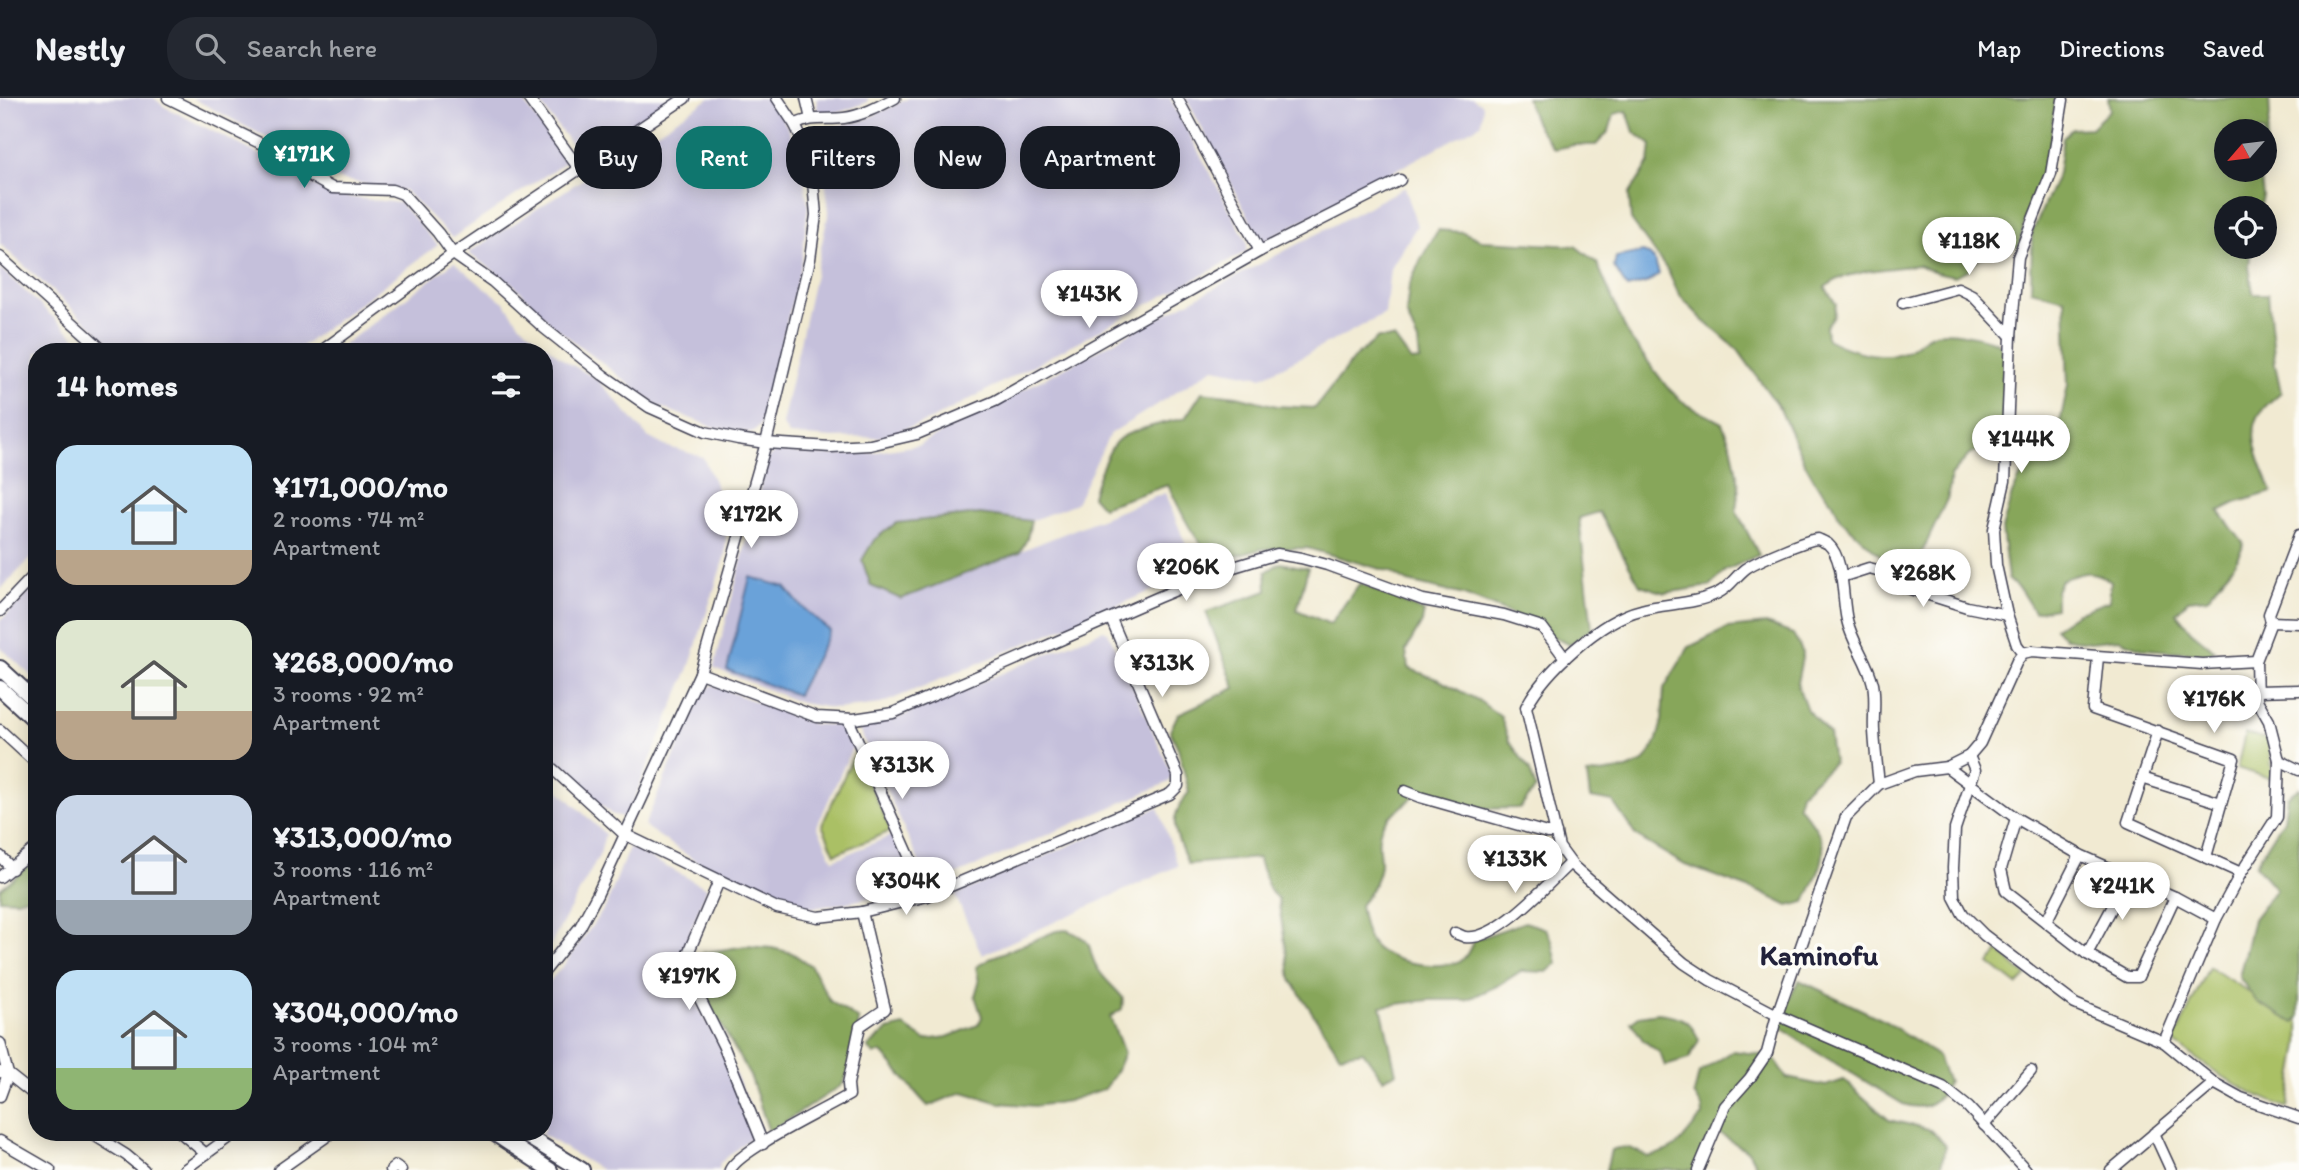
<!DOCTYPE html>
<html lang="en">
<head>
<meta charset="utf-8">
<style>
  :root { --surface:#171b24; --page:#242831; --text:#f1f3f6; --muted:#9ea1a6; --line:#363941; --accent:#0f766e }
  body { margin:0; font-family:Itim,sans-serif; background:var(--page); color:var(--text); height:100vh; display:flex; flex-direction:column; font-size:26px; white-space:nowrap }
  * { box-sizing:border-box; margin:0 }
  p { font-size:23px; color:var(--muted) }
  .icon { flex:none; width:38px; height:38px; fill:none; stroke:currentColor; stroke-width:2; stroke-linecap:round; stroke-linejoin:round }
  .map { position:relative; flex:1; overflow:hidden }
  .side { position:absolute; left:28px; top:245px; width:525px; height:798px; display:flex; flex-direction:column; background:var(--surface); border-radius:28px; box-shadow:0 4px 18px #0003 }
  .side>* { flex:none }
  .top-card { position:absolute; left:574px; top:28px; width:665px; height:63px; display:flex; gap:14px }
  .needle { width:46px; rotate:242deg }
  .fabs { position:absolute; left:2214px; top:21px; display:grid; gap:14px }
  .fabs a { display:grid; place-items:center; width:63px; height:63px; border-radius:50%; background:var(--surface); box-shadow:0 4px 18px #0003; font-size:35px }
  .price { position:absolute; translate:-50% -60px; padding:0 16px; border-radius:24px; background:#fff; color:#222; font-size:23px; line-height:46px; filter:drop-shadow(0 2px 4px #0008) }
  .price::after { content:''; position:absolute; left:50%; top:42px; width:21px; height:16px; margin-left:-10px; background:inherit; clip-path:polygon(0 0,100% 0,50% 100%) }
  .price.current { background:var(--accent); color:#fff }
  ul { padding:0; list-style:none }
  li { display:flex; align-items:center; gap:21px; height:175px; padding:0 28px }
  li span { display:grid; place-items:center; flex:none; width:196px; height:140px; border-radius:21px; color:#555 }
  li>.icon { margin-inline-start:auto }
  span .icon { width:84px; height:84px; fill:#fffc; stroke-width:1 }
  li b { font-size:30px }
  h2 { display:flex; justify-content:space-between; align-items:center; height:84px; padding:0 28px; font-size:30px }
  .pill { padding:0 24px; border-radius:28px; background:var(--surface); box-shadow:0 4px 18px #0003; font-size:24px; line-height:63px }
  .pill.current { background:var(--accent); color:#fff }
  header { display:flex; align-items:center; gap:42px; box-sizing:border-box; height:98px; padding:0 35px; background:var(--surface); border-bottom:2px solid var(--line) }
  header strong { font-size:33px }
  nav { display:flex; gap:38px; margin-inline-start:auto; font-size:24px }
  .search { width:490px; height:63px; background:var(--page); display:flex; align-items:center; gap:18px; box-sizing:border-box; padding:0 24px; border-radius:28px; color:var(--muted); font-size:26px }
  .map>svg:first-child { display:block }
  .industrial { fill:#c5c0db }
  .green { fill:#aac065; stroke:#667150; stroke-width:2 }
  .forest { fill:#87a65a; stroke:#54644a; stroke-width:2 }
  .water { fill:#6aa2d9; stroke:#46628a; stroke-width:2 }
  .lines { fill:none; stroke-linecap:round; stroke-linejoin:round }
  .minor-casing { stroke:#414052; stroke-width:13 }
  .highway-casing { stroke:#414052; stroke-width:18 }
  .minor { stroke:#fff; stroke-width:10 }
  .highway { stroke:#fff; stroke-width:14 }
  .labels { text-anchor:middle; stroke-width:7; stroke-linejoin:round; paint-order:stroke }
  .quarter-label { font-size:28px; font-weight:bold; fill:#22223b; stroke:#fdfcf7 }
</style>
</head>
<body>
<header>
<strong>Nestly</strong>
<div class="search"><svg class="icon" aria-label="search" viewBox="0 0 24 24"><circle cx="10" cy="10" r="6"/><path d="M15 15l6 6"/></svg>Search here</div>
<nav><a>Map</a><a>Directions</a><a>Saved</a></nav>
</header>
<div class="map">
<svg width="2299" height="1072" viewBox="0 0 2299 1072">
  <rect width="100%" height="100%" fill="#fdfcf7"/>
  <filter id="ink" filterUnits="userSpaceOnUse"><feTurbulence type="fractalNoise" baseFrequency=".0143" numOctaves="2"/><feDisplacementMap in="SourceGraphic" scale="14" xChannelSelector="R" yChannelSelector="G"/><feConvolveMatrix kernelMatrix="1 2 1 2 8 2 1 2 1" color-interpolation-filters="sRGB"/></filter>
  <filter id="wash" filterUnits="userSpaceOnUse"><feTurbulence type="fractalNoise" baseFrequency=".00686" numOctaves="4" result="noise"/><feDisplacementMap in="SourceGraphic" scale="28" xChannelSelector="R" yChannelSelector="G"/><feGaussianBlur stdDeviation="1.57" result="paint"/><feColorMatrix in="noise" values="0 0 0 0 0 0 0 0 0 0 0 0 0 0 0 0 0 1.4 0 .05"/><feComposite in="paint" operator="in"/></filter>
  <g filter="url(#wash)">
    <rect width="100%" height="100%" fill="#f1ead2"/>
    <g class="industrial">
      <polygon points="0,0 154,0 165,9 282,68 330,97 400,105 438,147 294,254 120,254 0,146"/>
      <polygon points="192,0 521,0 567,63 452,140 405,93 337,81 292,53"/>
      <polygon points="536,0 679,0 586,60 581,59"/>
      <polygon points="710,0 768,0 787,28 801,59 808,108 801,168 780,252 760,328 751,335 716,330 658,308 551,226 514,187 468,155"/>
      <polygon points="816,0 868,0 868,4 841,14 818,15"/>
      <polygon points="909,0 1170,0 1247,144 1246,154 931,322 881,339 833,340 789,337 782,326 829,113 824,74 815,41 820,31 862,23"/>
      <polygon points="1186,0 1472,0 1483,7 1481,26 1265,143 1259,139"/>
      <polygon points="1405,89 1417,128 1390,171 1385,216 1262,279 1214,270 1110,336 1076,405 1031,423 980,416 901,501 1165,395 1197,474 881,606 837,611 801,605 714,570 768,359 776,353 826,357 870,355 919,347"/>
      <polygon points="454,164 487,192 504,204 519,225 564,262 598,282 648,339 665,348 703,359 723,404 726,436 725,457 689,570 626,720 611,716 544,654 544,254 334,254"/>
      <polygon points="0,170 91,254 37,254 37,454 0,492"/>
      <polygon points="37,486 37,583 0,549 0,523"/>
      <polygon points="1103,532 1108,534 1172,676 1169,684 930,788 857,627 895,621"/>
      <polygon points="713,587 813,626 844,628 853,648 817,728 833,762 893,737 917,789 851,804 813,810 776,801 718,778 644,728 702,595"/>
      <polygon points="544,678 605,736 600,756 551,846 544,852"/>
      <polygon points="1158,709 1178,768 982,857 955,797"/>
      <polygon points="629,749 707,790 676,871 729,962 761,1031 720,1065 719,1072 601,1072 538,1034 544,1034 544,890 567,863 606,808"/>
    </g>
    <g class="green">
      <polygon points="2245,636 2269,641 2273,681 2237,670"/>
      <polygon points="855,654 891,733 835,756 822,727"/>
      <polygon points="1998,853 2026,878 2017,887 1990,866"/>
      <path d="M2209 869 2299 925V946L2288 1010C2241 993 2213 973 2173 944Z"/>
    </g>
    <g class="forest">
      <path d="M1526 0H2056L2046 77 2026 118 2019 148 1994 153 1978 161 1968 172 1954 178 1936 174 1918 167 1868 173 1840 180 1825 189 1836 206 1834 218 1826 228 1827 241C1845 251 1868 258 1889 257 1912 256 1916 243 1932 236 1945 230 1983 239 1996 244 2002 247 2006 255 2010 260L2003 335 1995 345 1969 357 1951 378 1948 399 1918 463 1912 467H1898L1885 462 1840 421 1833 405 1816 385 1804 364 1780 311 1738 252 1702 221 1679 197 1668 173 1631 122 1629 97 1649 65 1651 47 1634 34 1627 13 1614 16 1609 33 1596 47H1574L1554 51 1536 26Z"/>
      <path d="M2108 0H2269L2270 18 2265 55 2264 33H2226V72H2260L2263 98 2260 110H2226V149H2251L2249 168 2253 196H2268L2275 266 2281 294C2275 300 2266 306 2261 314 2244 338 2263 370 2272 394L2235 405 2219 413 2244 446 2233 468 2207 500 2188 502 2176 515 2191 533 2214 552 2209 556 2145 551 2119 541 2090 544 2066 541 2055 530 2077 515 2109 503 2111 484C2091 469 2082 475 2061 482L2056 493V510L2034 514 2021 493 2008 481 2002 431 2012 396 2026 367 2048 336 2059 329 2068 287 2065 201 2031 192 2032 135 2058 75 2063 39 2072 31 2091 30 2110 12Z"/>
      <path d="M1438 132 1463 134 1483 143 1575 148 1597 165 1628 237 1667 289 1685 306 1722 325 1732 350 1739 388 1736 412 1759 457 1726 472 1710 488 1665 495 1640 487 1599 414 1579 420 1592 530 1569 547 1507 514 1464 497 1408 484 1391 474 1307 450 1261 451 1219 463C1193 444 1182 415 1168 387L1102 409 1092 398C1095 386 1108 351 1117 343 1127 332 1169 324 1185 320L1202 294 1237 298 1277 308 1315 310 1356 258 1378 240H1394L1411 263 1420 262 1418 244 1406 215 1409 188 1421 161Z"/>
      <polygon points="980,416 1031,423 1027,441 1020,454 901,501 871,488 862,462 874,442 896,425"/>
      <path d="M1280 465 1308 470 1297 512 1330 526 1360 485 1424 514 1422 524 1406 552 1408 570 1439 582 1478 602 1501 619 1509 643 1529 671 1536 690 1520 710 1475 711 1446 702 1428 693 1416 695C1406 709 1386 717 1381 730 1377 741 1379 751 1380 762 1381 777 1370 796 1360 807 1363 822 1364 836 1374 848 1389 865 1444 874 1463 861 1468 857 1471 848 1474 842L1525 824 1546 831 1552 843 1557 865 1547 874 1521 873 1499 887 1466 902H1429L1381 908 1396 975 1383 981 1363 953 1340 957 1291 882 1278 801 1270 793 1258 760 1188 766C1176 734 1165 724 1189 694L1178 650 1170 633 1178 616 1235 590 1206 514 1267 493 1266 474Z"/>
      <path d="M1766 526 1793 536 1803 555 1797 585 1807 612 1829 636 1833 665 1801 695 1798 707C1834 749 1827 756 1805 804L1788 808 1762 795 1685 767 1636 738 1613 704 1590 700 1587 677 1627 671 1644 664 1656 645 1662 623 1664 590 1689 549 1728 530Z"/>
      <polygon points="2299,690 2299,920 2294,925 2257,904 2239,879 2253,821 2276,791 2255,767 2284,721 2287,699"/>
      <polygon points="37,761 37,796 17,802 0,801 0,791"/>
      <path d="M1067 832C1101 846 1083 851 1100 874 1107 884 1116 891 1123 900L1122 911 1110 919 1124 955 1115 976 1104 991 1068 1003 1035 1008 1000 1005 963 994 928 1008C911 991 898 971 881 954L874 957 868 949 888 932 904 928 925 942 947 939 978 927 982 919 975 898 979 884 976 869 993 859 1056 833Z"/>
      <polygon points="746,848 772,850 792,855 811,868 830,903 859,922 852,967 842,987 769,1034 751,980 689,870 703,855"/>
      <path d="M1799 882 1883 922 1922 947 1938 959 1948 984C1939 1005 1925 1014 1903 1006L1810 950 1776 926Z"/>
      <path d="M1658 915C1681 918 1690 921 1699 942L1689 961 1665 968 1660 955 1643 942 1631 924 1639 918Z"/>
      <path d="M1733 953 1772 958 1787 980 1826 988 1844 982 1889 1022 1929 1031 1946 1047 1940 1072H1758L1749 1054 1717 1034 1704 1046 1701 1066 1697 1072H1606L1611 1052C1626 1046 1634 1051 1648 1059 1660 1055 1676 1051 1684 1040 1692 1031 1694 1026 1703 1018L1702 1009 1694 996 1699 975Z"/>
    </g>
    <g class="water">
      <path d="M1643 154C1654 158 1656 165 1659 176L1649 184 1627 190 1614 169 1616 159Z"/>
      <polygon points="750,479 785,489 800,507 830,533 797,597 727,572"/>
    </g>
  </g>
  <g filter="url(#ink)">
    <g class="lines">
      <g class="minor-casing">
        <g id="minor">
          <polyline points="168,0 276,53 312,79 332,90 392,92 403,96 438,135 453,156 493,184 544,230 603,277 649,309 705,334 738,341 766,345 831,349 870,347 917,336 995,303 1260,153 1400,82"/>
          <polyline points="528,0 580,72"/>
          <polyline points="806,0 811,21"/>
          <polyline points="1177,0 1260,153"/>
          <path d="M795 27C810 18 827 22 844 20 861 18 880 8 895 0"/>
          <polyline points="0,159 105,254"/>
          <polyline points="1903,205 1958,190 1972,197 2011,238"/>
          <polyline points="320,254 453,156 685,0"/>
          <polyline points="1841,479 1869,470 1877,472 1901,488 1967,509 2007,517"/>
          <polyline points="0,513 37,474"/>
          <polyline points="2271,524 2269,516 2299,437"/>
          <polyline points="2023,555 2017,547 2007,517 1996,467 1994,431 2005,383 2011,238 2018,159 2051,76 2063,2"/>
          <polyline points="2098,559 2093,611 2234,661 2206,759"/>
          <polyline points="700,575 817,619 854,621 893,615 1159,499 1227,471 1277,456 1301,460 1327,467 1423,502 1504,517 1542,529 1565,560"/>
          <polyline points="2257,593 2299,592"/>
          <polyline points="848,621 927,798"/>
          <polyline points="0,632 37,666"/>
          <polyline points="2158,633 2128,724 2241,775"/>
          <polyline points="1969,658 1975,672 1955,731 1953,770 1954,799 1963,816 1984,837 2075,906 2164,944 2214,985 2241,1000 2299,1020"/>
          <polyline points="2279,662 2299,672"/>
          <polyline points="544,663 624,736 777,810 818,819 862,814 927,798 1170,696 1178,688 1178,677 1111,521"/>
          <polyline points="1947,669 2016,720 2080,757 2175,799 2216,821"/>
          <polyline points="2142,680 2221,705"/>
          <path d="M1879 686C1877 668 1875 651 1874 633 1873 618 1876 601 1873 586 1868 563 1852 545 1847 522 1842 502 1845 461 1828 446 1827 445 1820 442 1818 441 1808 441 1754 464 1745 471 1736 478 1729 490 1718 495 1694 507 1666 505 1641 512 1600 522 1545 573 1526 609L1559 749 1573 768 1684 865 1710 882 1777 917 1943 989 1968 1009 2026 1072"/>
          <polyline points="1405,693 1420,699 1547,735 1556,735"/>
          <polyline points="2016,720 2001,771 2006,793 2087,856 2127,879 2138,879 2175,799"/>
          <polyline points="0,758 12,771"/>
          <polyline points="0,779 37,749"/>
          <polyline points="719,783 683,867 723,947 763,1046"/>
          <polyline points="2046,824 2080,757"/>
          <path d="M1455 835C1458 836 1462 838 1465 839 1497 844 1548 785 1570 765"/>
          <polyline points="2087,856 2129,778"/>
          <polyline points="544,874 580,829 597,797 700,575 766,345 810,161 816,117 812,73 805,48 795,27 777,0"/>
          <polyline points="2164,944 2216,821 2241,775 2277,719 2279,662 2269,623 2257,602 2256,563"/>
          <polyline points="0,945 8,976 37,999"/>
          <polyline points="0,974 8,976 0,998"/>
          <polyline points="1984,1027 2031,973"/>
          <polyline points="89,1034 126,1057 144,1072"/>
          <polyline points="180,1034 206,1056"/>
          <polyline points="2154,1035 2171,1072"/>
          <polyline points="0,1043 50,1072"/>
          <polyline points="184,1072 236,1034"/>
          <polyline points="279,1072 333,1034"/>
          <polyline points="391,1072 396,1068 401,1072"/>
          <path d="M730 1072C739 1052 826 1011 849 997L848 986 860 928 885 911 862 814"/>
          <polyline points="1698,1072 1725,1008 1750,980 1767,955 1777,917 1846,719 1879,686 1915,673 1947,669 1969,658 1980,645 2017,563 2023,555 2032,553 2202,566 2256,563 2271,524 2299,525"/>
          <polyline points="2111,1072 2214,985"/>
        </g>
      </g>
      <g class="highway-casing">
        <g id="highway">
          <polyline points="0,570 37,604"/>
          <polyline points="0,590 37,624"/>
          <polyline points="492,1034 550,1072"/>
          <polyline points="520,1034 582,1072"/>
        </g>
      </g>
      <use href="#minor" class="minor"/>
      <use href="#highway" class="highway"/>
    </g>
  </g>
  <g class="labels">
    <g class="quarter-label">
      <text x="1819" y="867">Kaminofu</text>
    </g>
  </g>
</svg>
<div class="fabs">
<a><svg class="needle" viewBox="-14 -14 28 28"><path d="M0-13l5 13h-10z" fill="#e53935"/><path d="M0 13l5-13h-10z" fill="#9ea1a6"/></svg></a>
<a><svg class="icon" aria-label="locate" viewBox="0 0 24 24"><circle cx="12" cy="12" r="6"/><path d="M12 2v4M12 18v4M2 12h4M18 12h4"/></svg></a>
</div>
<b class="price current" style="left:304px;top:92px">¥171K</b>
<b class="price" style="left:1969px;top:179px">¥118K</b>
<b class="price" style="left:1089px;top:232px">¥143K</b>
<b class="price" style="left:2021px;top:377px">¥144K</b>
<b class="price" style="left:751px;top:452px">¥172K</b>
<b class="price" style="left:1186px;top:505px">¥206K</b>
<b class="price" style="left:1923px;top:511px">¥268K</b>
<b class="price" style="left:1162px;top:601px">¥313K</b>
<b class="price" style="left:2214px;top:637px">¥176K</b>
<b class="price" style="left:902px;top:703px">¥313K</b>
<b class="price" style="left:1515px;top:797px">¥133K</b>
<b class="price" style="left:906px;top:819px">¥304K</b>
<b class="price" style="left:2122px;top:824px">¥241K</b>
<b class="price" style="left:689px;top:914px">¥197K</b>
<div class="top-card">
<a class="pill">Buy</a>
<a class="pill current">Rent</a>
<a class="pill">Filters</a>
<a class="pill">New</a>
<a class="pill">Apartment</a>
</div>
<section class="side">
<h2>14 homes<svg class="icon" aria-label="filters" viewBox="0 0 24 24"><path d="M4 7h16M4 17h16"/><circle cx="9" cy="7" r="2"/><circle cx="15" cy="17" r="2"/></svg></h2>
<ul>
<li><span style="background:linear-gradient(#bfe0f5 75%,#b9a48a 0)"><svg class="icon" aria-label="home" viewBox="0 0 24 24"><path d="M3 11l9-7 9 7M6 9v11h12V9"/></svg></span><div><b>¥171,000/mo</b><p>2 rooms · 74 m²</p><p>Apartment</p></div></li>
<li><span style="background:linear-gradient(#dfe7d0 65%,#b9a48a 0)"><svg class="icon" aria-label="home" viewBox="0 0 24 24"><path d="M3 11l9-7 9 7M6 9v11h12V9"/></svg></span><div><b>¥268,000/mo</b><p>3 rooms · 92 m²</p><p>Apartment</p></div></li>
<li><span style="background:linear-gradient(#c9d6e8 75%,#9aa5b1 0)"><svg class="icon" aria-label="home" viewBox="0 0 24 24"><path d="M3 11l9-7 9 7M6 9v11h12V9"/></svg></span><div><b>¥313,000/mo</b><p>3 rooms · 116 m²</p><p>Apartment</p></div></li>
<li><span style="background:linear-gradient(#bfe0f5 70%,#8fb573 0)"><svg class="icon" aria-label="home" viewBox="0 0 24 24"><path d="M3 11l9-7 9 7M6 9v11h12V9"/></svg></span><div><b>¥304,000/mo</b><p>3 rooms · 104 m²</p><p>Apartment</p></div></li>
</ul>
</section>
</div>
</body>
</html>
